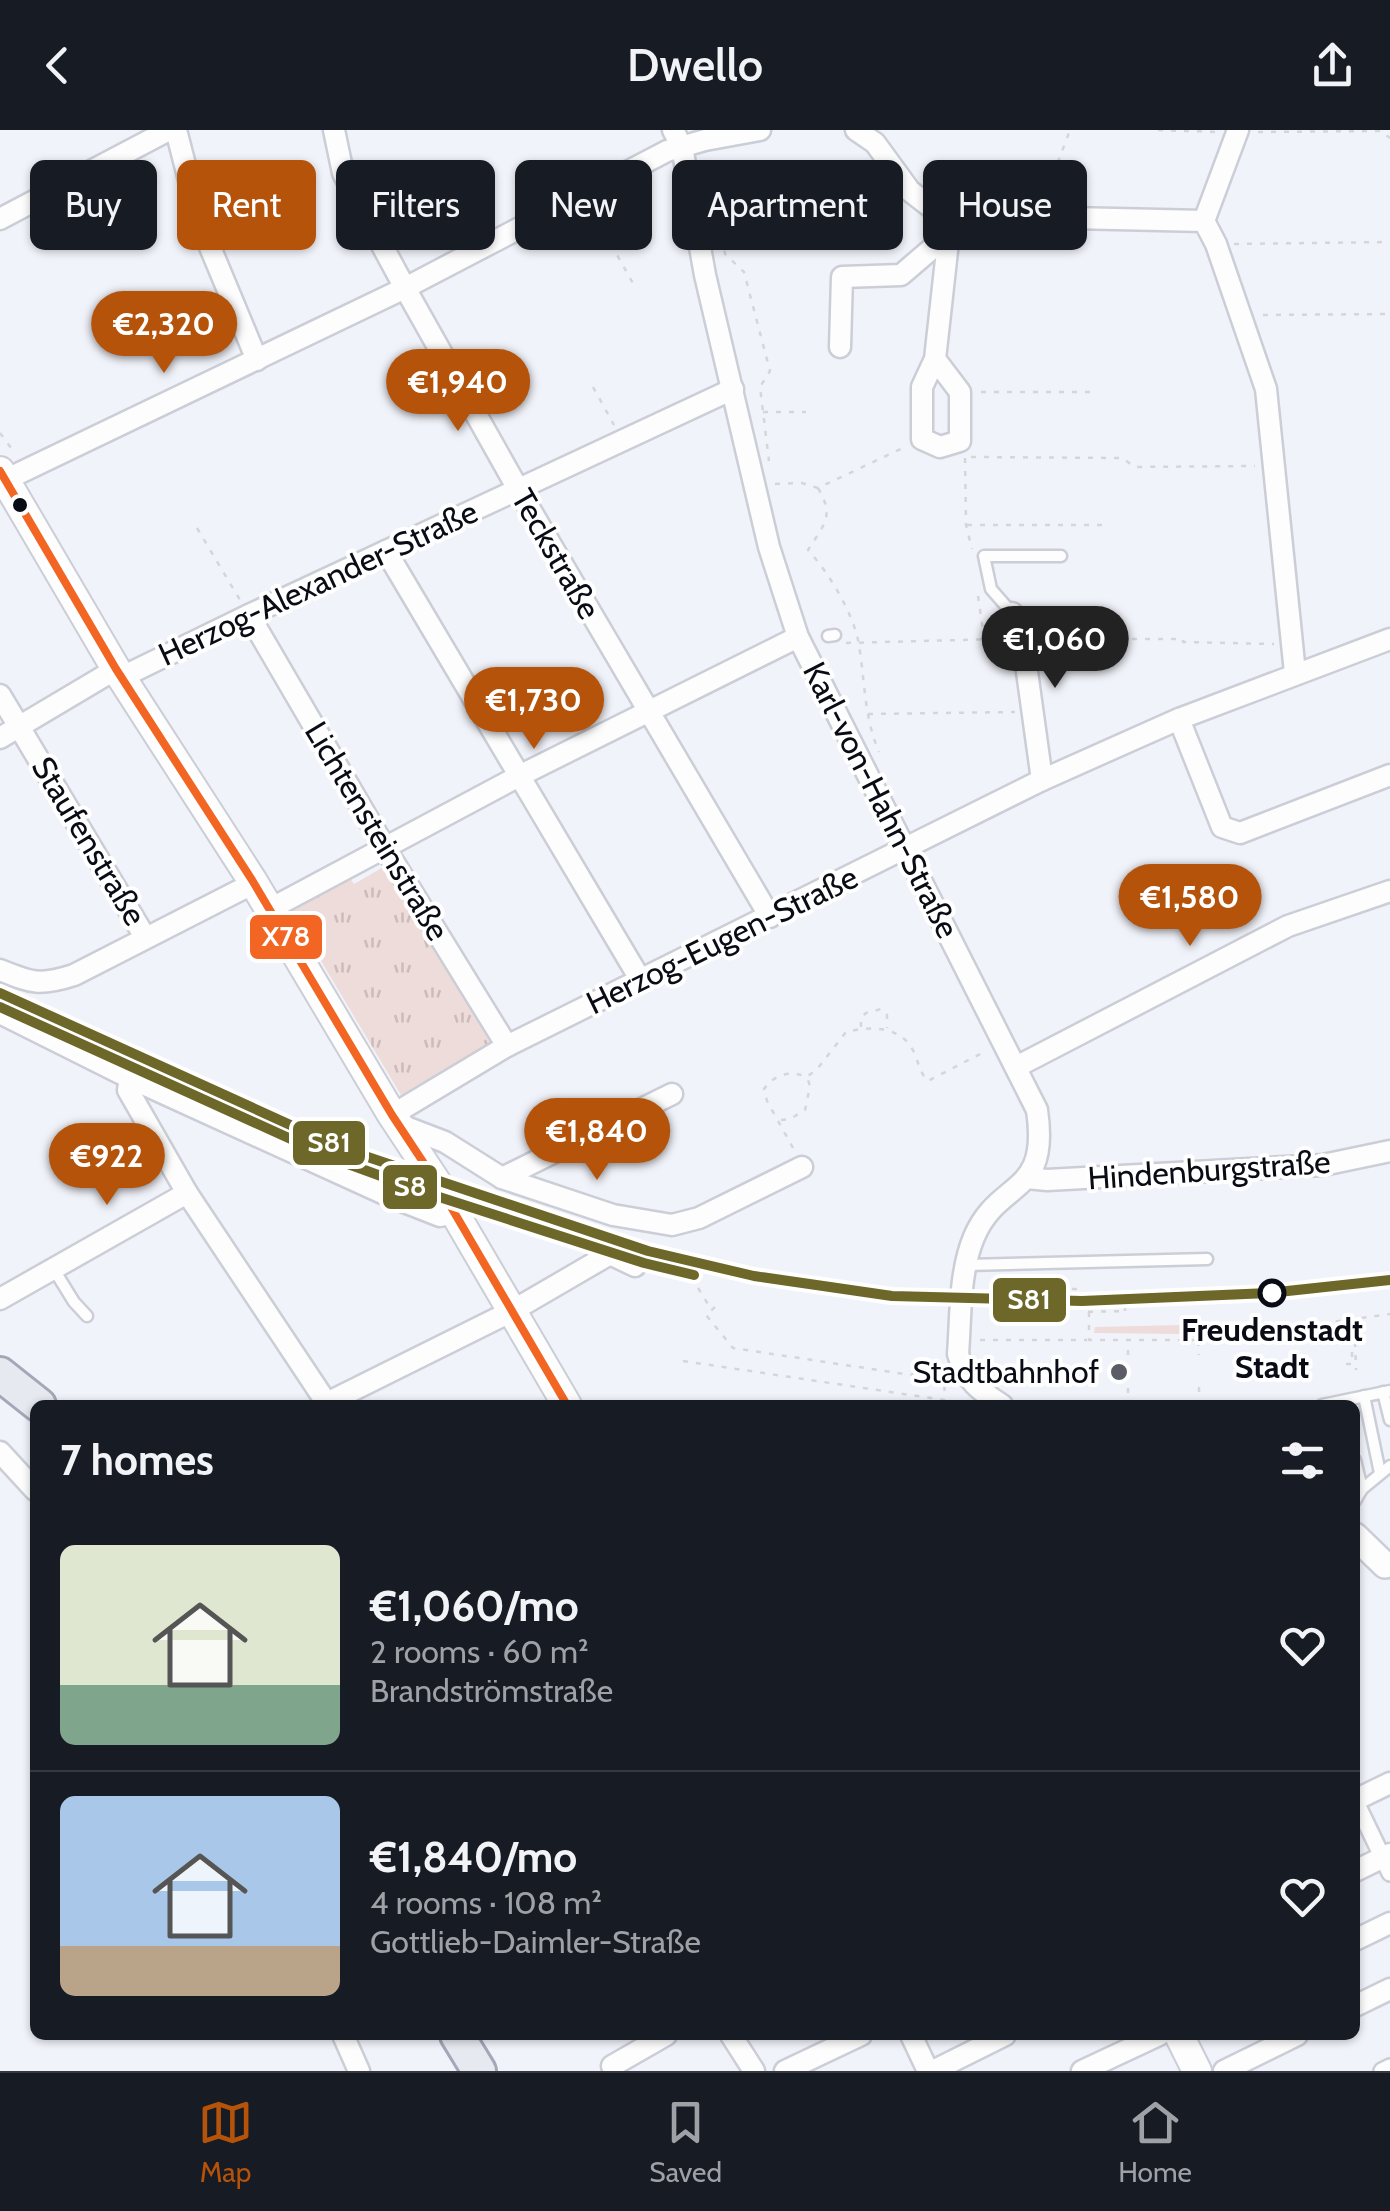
<!DOCTYPE html>
<html lang="en">
<head>
<meta charset="utf-8">
<style>
  :root { --surface:#171b24; --page:#20242c; --text:#f1f3f6; --muted:#9ea1a6; --line:#363941; --accent:#b45309 }
  body { margin:0; font-family:Cabin,sans-serif; background:var(--page); color:var(--text); height:100vh; display:flex; flex-direction:column; font-size:38px; white-space:nowrap }
  * { box-sizing:border-box; margin:0 }
  p { font-size:32px; color:var(--muted) }
  .icon { flex:none; width:55px; height:55px; fill:none; stroke:currentColor; stroke-width:2; stroke-linecap:round; stroke-linejoin:round }
  .map { position:relative; flex:1; overflow:hidden }
  .sheet { position:absolute; left:30px; top:1270px; width:1330px; height:640px; display:flex; flex-direction:column; background:var(--surface); border-radius:15px; box-shadow:0 2px 8px #0004 }
  .sheet>* { flex:none }
  .top-card { position:absolute; left:30px; top:30px; width:1330px; height:90px; display:flex; gap:20px }
  .price { position:absolute; translate:-50% -85px; padding:0 22px; border-radius:35px; background:var(--accent); color:#fff; font-size:32px; line-height:65px; filter:drop-shadow(0 2px 5px #0008) }
  .price::after { content:''; position:absolute; left:50%; top:60px; width:30px; height:22px; margin-left:-15px; background:inherit; clip-path:polygon(0 0,100% 0,50% 100%) }
  .price.current { background:#222; color:#fff }
  ul { padding:0; list-style:none }
  li { display:flex; align-items:center; gap:30px; height:250px; padding:0 30px }
  li+li { border-top:2px solid var(--line) }
  li span { display:grid; place-items:center; flex:none; width:280px; height:200px; border-radius:15px; color:#555 }
  li>.icon { margin-inline-start:auto }
  span .icon { width:120px; height:120px; fill:#fffc; stroke-width:1 }
  li b { font-size:42px }
  h2 { display:flex; justify-content:space-between; align-items:center; height:120px; padding:0 30px; font-size:42px }
  .chip { padding:0 35px; border-radius:15px; background:var(--surface); box-shadow:0 2px 8px #0004; font-size:35px; line-height:90px }
  .chip.current { background:var(--accent); color:#fff }
  header { display:flex; justify-content:space-between; align-items:center; height:130px; padding:0 30px; background:var(--surface); font-size:45px; font-weight:600 }
  .dock { display:flex; justify-content:space-around; align-items:center; height:140px; border-top:2px solid var(--line); background:var(--surface); font-size:28px; color:var(--muted) }
  .dock a { display:grid; justify-items:center; gap:5px }
  .dock .current { color:var(--accent) }
  .map>svg:first-child { display:block }
  .grass { fill:url(#grass-tufts) }
  .lines { fill:none; stroke-linecap:round; stroke-linejoin:round }
  .service-casing { stroke:#cbced6; stroke-width:15 }
  .pedestrian-casing { stroke:#cbced6; stroke-width:20 }
  .minor-casing { stroke:#cbced6; stroke-width:25 }
  .tertiary-casing { stroke:#cbced6; stroke-width:30 }
  .secondary-casing { stroke:#cbced6; stroke-width:32 }
  .primary-casing { stroke:#a3a8b8; stroke-width:38 }
  .path { stroke:#d6d6d9; stroke-width:2.5; stroke-dasharray:5 8; stroke-linecap:butt }
  .service { stroke:#fdfdfe; stroke-width:10 }
  .pedestrian { stroke:#fdfdfe; stroke-width:15 }
  .minor { stroke:#fdfdfe; stroke-width:20 }
  .tertiary { stroke:#fdfdfe; stroke-width:25 }
  .secondary { stroke:#fdfdfe; stroke-width:28 }
  .primary { stroke:#e7e9f1; stroke-width:32 }
  .bus-1-casing { stroke:#fff; stroke-width:15 }
  .bus-1 { stroke:#f26522; stroke-width:8 }
  .rail-1-casing { stroke:#fff; stroke-width:18 }
  .rail-2-casing { stroke:#fff; stroke-width:18 }
  .rail-1 { stroke:#6d682a; stroke-width:10 }
  .rail-2 { stroke:#6d682a; stroke-width:10 }
  .bus-dot { fill:#090c15; stroke:#fff; stroke-width:4 }
  .stop-dot { fill:#fff; stroke:#090c15; stroke-width:5 }
  .poi-dot { fill:#5a5d65; stroke:#fff; stroke-width:4 }
  .labels { text-anchor:middle; stroke-width:8; stroke-linejoin:round; paint-order:stroke }
  .street-label { font-size:32px; fill:#090c15; stroke:#fff }
  .stop-label { font-size:32px; font-weight:bold; fill:#090c15; stroke:#fff }
  .poi-label { font-size:32px; fill:#090c15; stroke:#fff; text-anchor:end }
  .line-badge { stroke:#fff; stroke-width:4 }
  .badge-label { font-size:28px; text-anchor:middle; font-weight:bold; fill:#fff }
</style>
</head>
<body>
<header><svg class="icon" aria-label="back" viewBox="0 0 24 24"><path d="M15 5l-7 7 7 7"/></svg>Dwello<svg class="icon" aria-label="share" viewBox="0 0 24 24"><path d="M12 15V3M7 8l5-5 5 5M5 13v7h14v-7"/></svg></header>
<div class="map">
<svg width="1390" height="1941" viewBox="0 0 1390 1941">
  <defs>
    <pattern id="grass-tufts" width="24" height="20" patternUnits="userSpaceOnUse" patternTransform="scale(2.5)"><rect width="24" height="20" fill="#eedcdb"/><path d="M3 7l-1-3M5 7V3M7 7l1-3M15 17l-1-3M17 17v-4M19 17l1-3" fill="none" stroke="#cbbcbb"/></pattern>
  </defs>
  <rect width="100%" height="100%" fill="#f1f3fa"/>
  <g class="grass">
    <polygon points="385,736 493,912 401,965 287,774 346,742 354,754"/>
    <polygon points="1180,1195 1180,1204 1094,1203 1095,1197"/>
  </g>
  <g class="lines">
    <g class="service-casing">
      <g id="service">
        <polyline points="1012,483 991,459 984,426 1061,426"/>
        <polyline points="828,506 835,505"/>
        <polyline points="967,1135 1207,1129"/>
        <polyline points="53,1138 74,1172 87,1186"/>
        <polyline points="1383,1262 1390,1290"/>
        <polyline points="1364,1266 1380,1343"/>
        <polyline points="1322,1275 1390,1261"/>
        <polyline points="1355,1330 1362,1359"/>
        <polyline points="1355,1371 1362,1359 1390,1336"/>
      </g>
    </g>
    <g class="pedestrian-casing">
      <g id="pedestrian">
        <polyline points="1355,1670 1390,1743"/>
        <polyline points="1382,1941 1390,1937"/>
      </g>
    </g>
    <g class="minor-casing">
      <g id="minor">
        <polyline points="176,0 200,93 257,230"/>
        <polyline points="334,0 343,43 405,158 518,359 770,787"/>
        <path d="M673 0 682 17 705 145 769 417 798 507 1037 980C1050 1068 999 1048 974 1107 959 1143 961 1185 958 1224 965 1250 980 1261 1002 1275"/>
        <polyline points="856,0 875,13 910,61 941,85 1204,91 1216,114 1266,259 1295,543"/>
        <polyline points="0,89 169,0"/>
        <polyline points="1204,91 1238,0"/>
        <polyline points="840,217 842,147 901,145 950,103"/>
        <polyline points="935,229 960,262 960,311 940,317 922,309 922,257 935,229 951,85"/>
        <polyline points="5,350 405,158 667,21 705,10 760,0"/>
        <polyline points="386,421 640,849"/>
        <polyline points="1012,483 1017,509 1024,520 1042,650"/>
        <polyline points="249,485 385,718 507,916"/>
        <polyline points="122,547 249,485 733,259"/>
        <polyline points="0,565 145,807"/>
        <polyline points="1179,589 1222,697 1240,703 1390,645"/>
        <polyline points="0,608 116,539"/>
        <polyline points="270,779 519,646 798,507"/>
        <path d="M0 840C32 853 40 856 74 845L254 753"/>
        <polyline points="0,883 130,948 389,1066 440,1086 455,1082"/>
        <polyline points="1016,937 1288,796 1390,761"/>
        <polyline points="130,948 128,960 187,1063 328,1275"/>
        <polyline points="392,985 507,916 1042,650 1179,589 1390,509"/>
        <polyline points="398,994 445,1012 502,1048 613,1085 672,1095 699,1088 802,1037"/>
        <polyline points="502,1048 672,964"/>
        <polyline points="1027,1048 1047,1050 1323,1035 1390,1021"/>
        <polyline points="0,1169 187,1063"/>
        <polyline points="327,1273 512,1181 610,1124 635,1136"/>
        <polyline points="0,1322 35,1360"/>
        <polyline points="1355,1670 1390,1653"/>
        <polyline points="1355,1741 1390,1724"/>
        <polyline points="1355,1810 1390,1793"/>
        <polyline points="1355,1876 1390,1859"/>
        <polyline points="343,1905 359,1941"/>
        <polyline points="731,1905 754,1941"/>
        <polyline points="911,1905 928,1941"/>
        <polyline points="612,1936 666,1905"/>
        <polyline points="785,1941 861,1905"/>
        <polyline points="933,1941 1005,1905"/>
        <polyline points="1082,1941 1159,1905"/>
        <polyline points="1224,1941 1297,1905"/>
      </g>
    </g>
    <g class="tertiary-casing">
      <polyline id="tertiary" points="1355,1406 1385,1435"/>
    </g>
    <g class="secondary-casing">
      <g id="secondary">
        <polyline points="0,341 116,539 252,750 392,985 437,1053 567,1275"/>
        <polyline points="1179,1905 1197,1941"/>
      </g>
    </g>
    <g class="primary-casing">
      <g id="primary">
        <polyline points="0,1244 39,1275"/>
        <polyline points="457,1905 479,1941"/>
      </g>
    </g>
    <g class="path">
      <polyline points="1158,0 1215,2"/>
      <polyline points="1258,2 1380,1 1390,8"/>
      <polyline points="709,31 725,124 744,142 770,241 760,257 769,331"/>
      <polyline points="1044,69 1070,0"/>
      <polyline points="592,80 635,157"/>
      <polyline points="1234,114 1388,112"/>
      <polyline points="1263,185 1390,184"/>
      <polyline points="593,257 614,295"/>
      <polyline points="981,262 1093,262"/>
      <polyline points="763,282 806,282"/>
      <polyline points="0,303 14,322"/>
      <polyline points="971,327 1122,328 1135,337 1255,336"/>
      <polyline points="965,328 966,395 972,419"/>
      <polyline points="775,354 802,353 818,358 907,316"/>
      <path d="M818 358C835 387 824 394 808 420 829 443 854 484 859 515 865 552 864 587 879 622"/>
      <polyline points="967,395 1107,395"/>
      <polyline points="197,398 240,470"/>
      <polyline points="978,466 984,508"/>
      <polyline points="1041,509 1183,509 1183,512 1274,514"/>
      <polyline points="846,513 998,509"/>
      <polyline points="868,584 1015,582"/>
      <polyline points="861,897 861,888 866,883 881,879 887,885 887,898"/>
      <polyline points="781,990 790,989 805,980 810,956 807,947"/>
      <path d="M793 1018 767 971 764 959C775 944 790 940 807 947L818 938 846 902C866 897 894 895 909 914 919 927 917 940 928 951L986 921"/>
      <polyline points="655,1134 690,1145 711,1179"/>
      <polyline points="1060,1145 1060,1159 1082,1159 1082,1182 1125,1181"/>
      <polyline points="1125,1176 1125,1187"/>
      <polyline points="715,1177 706,1185 733,1218 911,1245 925,1236 943,1239"/>
      <polyline points="1089,1182 1089,1210 1198,1210 1198,1199 1318,1194 1390,1184"/>
      <polyline points="980,1210 1087,1210"/>
      <polyline points="1198,1211 1199,1225"/>
      <polyline points="1128,1225 1128,1212"/>
      <polyline points="683,1231 944,1270 945,1246"/>
      <polyline points="1346,1234 1352,1234 1352,1208 1355,1208 1356,1240"/>
      <polyline points="1199,1257 1199,1275"/>
      <polyline points="1128,1258 1128,1275"/>
    </g>
    <use href="#service" class="service"/>
    <use href="#pedestrian" class="pedestrian"/>
    <use href="#minor" class="minor"/>
    <use href="#tertiary" class="tertiary"/>
    <use href="#secondary" class="secondary"/>
    <use href="#primary" class="primary"/>
    <g class="bus-1-casing">
      <polyline id="bus-1" points="0,341 116,539 252,750 392,985 437,1053 567,1275"/>
    </g>
    <use href="#bus-1" class="bus-1"/>
    <g class="rail-1-casing">
      <polyline id="rail-1" points="0,863 341,1018 648,1121 754,1146 892,1166 1082,1171 1269,1163 1390,1150"/>
    </g>
    <g class="rail-2-casing">
      <polyline id="rail-2" points="0,877 337,1030 433,1065 644,1133 694,1145"/>
    </g>
    <use href="#rail-1" class="rail-1"/>
    <use href="#rail-2" class="rail-2"/>
  </g>
  <circle class="bus-dot" cx="20" cy="375" r="9"/>
  <circle class="stop-dot" cx="1272" cy="1163" r="12"/>
  <circle class="poi-dot" cx="1119" cy="1242" r="10"/>
  <g class="labels">
    <g class="street-label">
      <text transform="translate(556 424) rotate(60)" y="11">Teckstraße</text>
      <text transform="translate(318 453) rotate(-25)" y="11">Herzog-Alexander-Straße</text>
      <text transform="translate(881 670) rotate(63)" y="11">Karl-von-Hahn-Straße</text>
      <text transform="translate(377 701) rotate(59)" y="11">Lichtensteinstraße</text>
      <text transform="translate(89 711) rotate(59)" y="11">Staufenstraße</text>
      <text transform="translate(722 810) rotate(-26)" y="11">Herzog-Eugen-Straße</text>
      <text transform="translate(1209 1040) rotate(-4)" y="11">Hindenburgstraße</text>
    </g>
    <g class="stop-label">
      <text x="1272" y="1211">Freudenstadt<tspan x="1272" dy="37">Stadt</tspan></text>
    </g>
    <g class="poi-label">
      <text x="1099" y="1253">Stadtbahnhof</text>
    </g>
  </g>
  <g class="line-badge">
    <rect x="248" y="783" width="76" height="48" rx="10" fill="#f26522"/>
    <rect x="291" y="989" width="76" height="48" rx="10" fill="#6d682a"/>
    <rect x="381" y="1033" width="58" height="48" rx="10" fill="#6d682a"/>
    <rect x="991" y="1146" width="77" height="48" rx="10" fill="#6d682a"/>
  </g>
  <g class="badge-label">
    <text x="286" y="816">X78</text>
    <text x="329" y="1022">S81</text>
    <text x="410" y="1066">S8</text>
    <text x="1029" y="1179">S81</text>
  </g>
</svg>
<b class="price" style="left:164px;top:246px">€2,320</b>
<b class="price" style="left:458px;top:304px">€1,940</b>
<b class="price current" style="left:1055px;top:561px">€1,060</b>
<b class="price" style="left:534px;top:622px">€1,730</b>
<b class="price" style="left:1190px;top:819px">€1,580</b>
<b class="price" style="left:597px;top:1053px">€1,840</b>
<b class="price" style="left:107px;top:1078px">€922</b>
<div class="top-card">
<a class="chip">Buy</a>
<a class="chip current">Rent</a>
<a class="chip">Filters</a>
<a class="chip">New</a>
<a class="chip">Apartment</a>
<a class="chip">House</a>
</div>
<section class="sheet">
<h2>7 homes<svg class="icon" aria-label="filters" viewBox="0 0 24 24"><path d="M4 7h16M4 17h16"/><circle cx="9" cy="7" r="2"/><circle cx="15" cy="17" r="2"/></svg></h2>
<ul>
<li><span style="background:linear-gradient(#dfe7d0 70%,#7fa58c 0)"><svg class="icon" aria-label="home" viewBox="0 0 24 24"><path d="M3 11l9-7 9 7M6 9v11h12V9"/></svg></span><div><b>€1,060/mo</b><p>2 rooms · 60 m²</p><p>Brandströmstraße</p></div><svg class="icon" aria-label="heart" viewBox="0 0 24 24"><path d="M12 20l-8-8c-3-5 5-10 8-4 3-6 11-1 8 4z"/></svg></li>
<li><span style="background:linear-gradient(#a9c7e8 75%,#b9a48a 0)"><svg class="icon" aria-label="home" viewBox="0 0 24 24"><path d="M3 11l9-7 9 7M6 9v11h12V9"/></svg></span><div><b>€1,840/mo</b><p>4 rooms · 108 m²</p><p>Gottlieb-Daimler-Straße</p></div><svg class="icon" aria-label="heart" viewBox="0 0 24 24"><path d="M12 20l-8-8c-3-5 5-10 8-4 3-6 11-1 8 4z"/></svg></li>
</ul>
</section>
</div>
<nav class="dock">
<a class="current"><svg class="icon" aria-label="map" viewBox="0 0 24 24"><path d="M3 6l6-2 6 2 6-2v14l-6 2-6-2-6 2zM9 4v14M15 6v14"/></svg>Map</a>
<a><svg class="icon" aria-label="saved" viewBox="0 0 24 24"><path d="M7 4h10v16l-5-4-5 4z"/></svg>Saved</a>
<a><svg class="icon" aria-label="home" viewBox="0 0 24 24"><path d="M3 11l9-7 9 7M6 9v11h12V9"/></svg>Home</a>
</nav>
</body>
</html>
